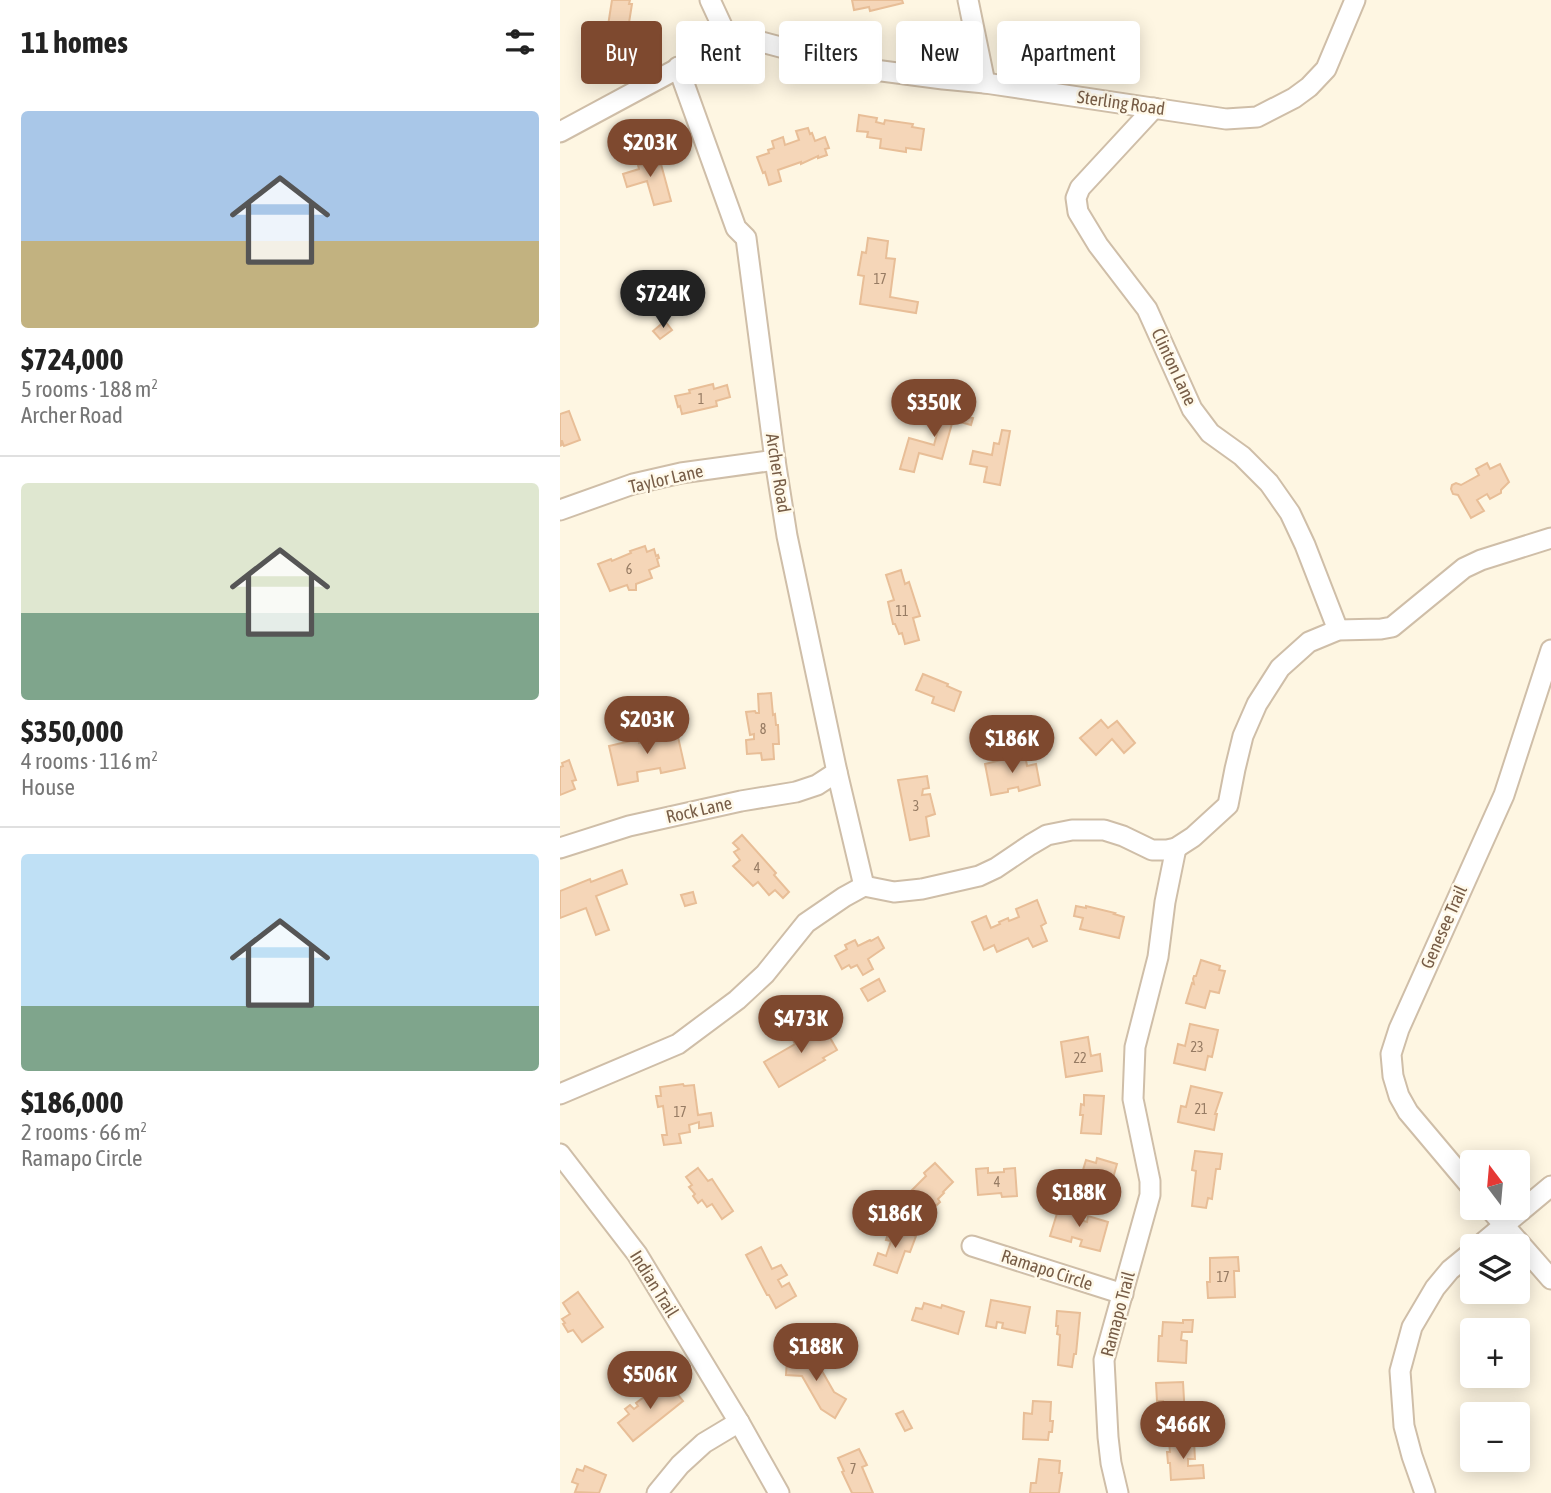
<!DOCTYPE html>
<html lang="en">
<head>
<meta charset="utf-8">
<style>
  :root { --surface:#fff; --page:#f2f2f2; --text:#222; --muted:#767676; --line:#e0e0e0; --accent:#7e492f }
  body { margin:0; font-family:"Asap Condensed",sans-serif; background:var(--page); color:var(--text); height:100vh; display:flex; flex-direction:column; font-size:26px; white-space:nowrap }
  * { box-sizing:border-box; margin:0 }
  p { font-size:23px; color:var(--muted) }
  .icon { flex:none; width:38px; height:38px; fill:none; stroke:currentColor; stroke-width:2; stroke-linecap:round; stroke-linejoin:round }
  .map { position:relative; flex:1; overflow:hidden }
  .details { display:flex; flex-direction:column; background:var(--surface); width:560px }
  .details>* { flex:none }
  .top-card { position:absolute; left:21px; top:21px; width:665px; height:63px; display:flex; gap:14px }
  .needle { width:46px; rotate:344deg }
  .fabs { position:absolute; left:900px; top:1150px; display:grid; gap:14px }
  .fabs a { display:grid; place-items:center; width:70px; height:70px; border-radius:7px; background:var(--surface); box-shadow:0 4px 18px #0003; font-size:35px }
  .price { position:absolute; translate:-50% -60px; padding:0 16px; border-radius:24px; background:var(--accent); color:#fff; font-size:23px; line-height:46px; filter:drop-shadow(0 2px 4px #0008) }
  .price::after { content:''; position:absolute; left:50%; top:42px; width:21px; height:16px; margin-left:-10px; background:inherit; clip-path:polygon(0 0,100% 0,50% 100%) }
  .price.selected { background:#222; color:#fff }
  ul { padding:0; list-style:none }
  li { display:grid; align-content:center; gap:14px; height:371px; padding:0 21px }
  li+li { border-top:2px solid var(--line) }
  li span { display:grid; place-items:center; height:217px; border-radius:7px; color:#555 }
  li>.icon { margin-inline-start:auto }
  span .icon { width:126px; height:126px; fill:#fffc; stroke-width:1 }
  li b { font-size:30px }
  h2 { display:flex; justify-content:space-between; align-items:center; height:84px; padding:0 21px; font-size:30px }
  .tag { padding:0 24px; border-radius:7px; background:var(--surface); box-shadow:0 4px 18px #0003; font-size:24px; line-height:63px }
  .tag.selected { background:var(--accent); color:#fff }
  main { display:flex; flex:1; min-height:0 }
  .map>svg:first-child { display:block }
  .building { fill:#f5d6b8; stroke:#e8be97; stroke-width:2 }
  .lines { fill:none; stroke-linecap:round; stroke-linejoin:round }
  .minor-casing { stroke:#cfbea8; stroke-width:23 }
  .minor { stroke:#fff; stroke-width:19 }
  .labels { text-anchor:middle; stroke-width:5; stroke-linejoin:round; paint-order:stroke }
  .number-label { font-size:14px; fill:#967b63 }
  .street-label { font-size:18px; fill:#775d47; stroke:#fff9e9 }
</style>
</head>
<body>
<main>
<section class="details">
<h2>11 homes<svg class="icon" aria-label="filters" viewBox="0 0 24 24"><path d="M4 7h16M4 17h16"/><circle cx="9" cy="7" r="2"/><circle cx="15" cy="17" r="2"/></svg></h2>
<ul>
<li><span style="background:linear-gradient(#a9c7e8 60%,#c2b280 0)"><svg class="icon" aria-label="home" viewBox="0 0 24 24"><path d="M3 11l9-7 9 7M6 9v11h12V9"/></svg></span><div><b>$724,000</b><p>5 rooms · 188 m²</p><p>Archer Road</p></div></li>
<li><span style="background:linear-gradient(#dfe7d0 60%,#7fa58c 0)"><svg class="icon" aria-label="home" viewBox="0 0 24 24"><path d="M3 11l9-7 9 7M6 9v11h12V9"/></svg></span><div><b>$350,000</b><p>4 rooms · 116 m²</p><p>House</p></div></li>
<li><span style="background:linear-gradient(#bfe0f5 70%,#7fa58c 0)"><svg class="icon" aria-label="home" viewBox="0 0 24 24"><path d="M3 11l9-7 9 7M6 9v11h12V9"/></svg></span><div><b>$186,000</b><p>2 rooms · 66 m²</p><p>Ramapo Circle</p></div></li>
</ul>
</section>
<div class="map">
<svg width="991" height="1493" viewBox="0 0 991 1493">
  <rect width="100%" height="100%" fill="#fef6e2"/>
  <g class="building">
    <polygon points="52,0 70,0 69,4 72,4 67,35 47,32"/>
    <polygon points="292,0 342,0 343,3 310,11 309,7 294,10"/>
    <polygon points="299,115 317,118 316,122 324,124 325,120 353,124 352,127 364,129 361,150 346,148 346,152 320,148 321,139 307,137 308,132 297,131"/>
    <polygon points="248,128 250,134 252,133 255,141 265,137 269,148 265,149 267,155 258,158 258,156 241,164 241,162 218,170 221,181 209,185 205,172 203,173 197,157 209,153 208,150 214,148 212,141 223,137 225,145 239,140 236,131"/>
    <polygon points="92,152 96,166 101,164 111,201 94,205 87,181 67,187 63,174 79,169 78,165 83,164 80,156"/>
    <polygon points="308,238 328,241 326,258 335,259 330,297 358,302 356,313 300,304 304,276 298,275 302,252 306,253"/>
    <polygon points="105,321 112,330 100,339 93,331"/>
    <polygon points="153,384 154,389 167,385 170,397 156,401 157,406 122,414 120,406 118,407 115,396 130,393 129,390"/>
    <polygon points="385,404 408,411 407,417 413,418 411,425 393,420 382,459 359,453 354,472 340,469 349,438 374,445"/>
    <polygon points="9,411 20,440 4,446 2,441 1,441 2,445 0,446 0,414"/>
    <polygon points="442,430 450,431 440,485 424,482 427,467 410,464 413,451 432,455 434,443 439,444"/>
    <polygon points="927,463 930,469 940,464 949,482 941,490 941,493 930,499 927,494 917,500 924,511 911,518 898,495 893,494 891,489 892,485 896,483 901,485 919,475 916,469"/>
    <polygon points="85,546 87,552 94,549 96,556 98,555 99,558 97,559 99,566 89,570 92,578 76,584 76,590 69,590 67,585 50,591 38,564 51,559 52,561 71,553 70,551"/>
    <polygon points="341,570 345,584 349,582 360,616 353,618 359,640 345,644 342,633 339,634 335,624 333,624 328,602 334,600 326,575"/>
    <polygon points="363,674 388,684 387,686 401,692 394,711 372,703 374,697 356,690"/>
    <polygon points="211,693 213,715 215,714 216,725 218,725 219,744 213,744 214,759 202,760 201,753 187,754 186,740 194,739 194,734 190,735 186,712 195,711 196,713 199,713 198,694"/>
    <polygon points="541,720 548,728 557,721 575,743 564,753 552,739 536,755 520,738"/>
    <polygon points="116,728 125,768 101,773 100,768 77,772 78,781 58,785 49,746 79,739 79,743 98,738 97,733"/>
    <polygon points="465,754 467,766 476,764 480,785 459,791 458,787 448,789 448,792 431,795 425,764"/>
    <polygon points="9,760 16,780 12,781 15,789 0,795 0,767 3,766 2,763"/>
    <polygon points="367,776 369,788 363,789 362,795 370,794 375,814 366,817 369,836 350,840 338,780"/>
    <polygon points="182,835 216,873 214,875 229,892 223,898 215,890 209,895 198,882 193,886 173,866 180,860 174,852 179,849 173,843"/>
    <polygon points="62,870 67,884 36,896 49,930 36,935 26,908 0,918 0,891 30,879 31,882"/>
    <polygon points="133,892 136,903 125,906 121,895"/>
    <polygon points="477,900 486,923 481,926 487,941 473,947 468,938 437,952 434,945 424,950 412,922 426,916 431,928 440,924 439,922 448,918 449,921 459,917 456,909"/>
    <polygon points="516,906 526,908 526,906 555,913 554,914 564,917 559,938 520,929 523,918 514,916"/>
    <polygon points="318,937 324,948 308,959 313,969 303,975 297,965 291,968 289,965 282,969 275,956 287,949 285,945 295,940 298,946 310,940 311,941"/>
    <polygon points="641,960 660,966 659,970 665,971 659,993 650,991 645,1008 626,1003 632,983 634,984 633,979 634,976 636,976"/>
    <polygon points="319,979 325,991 308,1001 301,989"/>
    <polygon points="630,1024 658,1030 652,1057 648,1056 645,1070 614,1063 618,1044 625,1046"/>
    <polygon points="255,1025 259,1031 264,1027 277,1050 263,1058 265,1060 219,1087 204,1062 235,1044 232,1038"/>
    <polygon points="528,1037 531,1056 540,1054 542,1071 506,1077 501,1042"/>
    <polygon points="123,1084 124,1086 134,1085 138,1115 151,1113 153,1126 139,1128 139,1122 129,1125 130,1132 119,1134 121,1143 104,1145 102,1135 107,1135 103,1106 98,1107 96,1096 101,1096 100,1087"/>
    <polygon points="631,1086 662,1093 655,1114 657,1114 654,1130 618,1122 621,1106 626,1107"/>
    <polygon points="524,1095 544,1096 541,1134 521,1133 523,1115 520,1115 521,1104 524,1105"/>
    <polygon points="635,1151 662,1154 660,1169 656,1169 652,1199 648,1198 646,1208 632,1206 636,1171 632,1170"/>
    <polygon points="537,1158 557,1164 549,1192 546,1191 544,1198 517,1190 526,1160 536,1163"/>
    <polygon points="375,1163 393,1182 383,1192 384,1193 378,1199 380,1202 368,1213 349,1193 366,1176 364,1173"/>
    <polygon points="138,1168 148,1181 152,1179 173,1211 162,1219 152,1204 147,1207 142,1200 138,1203 133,1196 135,1194 129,1187 132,1185 126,1177"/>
    <polygon points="428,1168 428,1173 444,1172 444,1169 455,1168 457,1196 442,1197 441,1193 418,1195 416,1169"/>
    <polygon points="499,1207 520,1213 518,1219 527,1222 528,1216 548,1222 540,1251 520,1246 522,1240 512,1237 511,1242 490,1236"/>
    <polygon points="330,1227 356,1236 350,1252 345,1251 337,1273 314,1265 318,1253 326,1256 331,1241 326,1240"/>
    <polygon points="201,1247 212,1269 221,1265 227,1275 218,1280 222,1287 229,1283 236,1296 216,1308 209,1295 207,1295 186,1255"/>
    <polygon points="678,1257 679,1271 674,1271 675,1297 648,1298 647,1282 650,1282 650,1258"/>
    <polygon points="18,1292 43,1327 22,1342 13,1330 8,1332 3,1324 5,1323 2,1319 10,1314 3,1303"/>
    <polygon points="431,1300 470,1307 465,1333 442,1328 443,1323 437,1322 436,1328 426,1326"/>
    <polygon points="364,1303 381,1308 382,1305 404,1312 398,1334 352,1320 356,1308 362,1309"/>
    <polygon points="497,1311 520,1313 516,1354 514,1354 512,1367 498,1365 500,1335 497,1334 498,1326 496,1326"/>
    <polygon points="623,1320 633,1320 632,1332 622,1332 621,1340 627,1341 626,1363 598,1361 599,1336 602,1336 603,1322 623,1323"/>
    <polygon points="227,1358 262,1359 262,1371 274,1392 286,1399 275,1418 261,1409 242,1376 226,1375"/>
    <polygon points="108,1382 123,1401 73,1441 58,1423 69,1414 65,1409 70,1405 74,1409 78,1406 76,1403 96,1388 97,1390"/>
    <polygon points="623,1382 625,1417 618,1417 618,1426 604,1426 603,1401 597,1401 596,1383"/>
    <polygon points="473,1401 491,1402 490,1421 493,1421 492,1432 489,1432 488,1440 463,1439 464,1413 472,1414"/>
    <polygon points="343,1411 352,1428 345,1431 336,1414"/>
    <polygon points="634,1441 635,1459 628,1459 628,1466 643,1465 644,1478 611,1480 610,1463 608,1463 607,1452 610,1452 609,1442"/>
    <polygon points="299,1449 307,1465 302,1467 313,1493 292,1493 282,1472 284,1471 278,1458"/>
    <polygon points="479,1459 500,1461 499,1473 502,1473 499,1493 470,1493 471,1483 476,1483"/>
    <polygon points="25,1466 46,1475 39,1493 15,1492 18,1484 12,1482 17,1469 23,1471"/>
  </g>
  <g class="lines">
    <g class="minor-casing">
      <g id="minor">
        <polyline points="150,0 169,41"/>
        <polyline points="408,0 425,83"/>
        <polyline points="118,67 176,228 186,238 215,460 227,536 277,772 304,886"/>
        <polyline points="594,108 520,188 516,198 518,212 538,245 587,309 632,409 650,433 682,456 709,483 730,513 745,545 778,630"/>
        <polyline points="0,132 169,41 178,39 190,39 299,68 383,79 425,83 666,119 697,117 734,98 749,87 766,69 795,0"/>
        <polyline points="0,510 73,484 121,473 215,460"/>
        <polyline points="0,848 69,826 181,801 236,792 257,785 277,772"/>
        <polyline points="0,1094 118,1044 177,1000 205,974 246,923 284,897 304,886 334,892 362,889 419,876 436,868 470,845 487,835 512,830 544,830 563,836 592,850 607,850 616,848 633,837 668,805 675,769 683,736 697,704 720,668 749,642 778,630 821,629 832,627 904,568 921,560 991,538"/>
        <polyline points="0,1154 77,1254 179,1422 219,1493"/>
        <polyline points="912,1188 848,1112 839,1096 833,1076 831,1054 839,1029 944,795 991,650"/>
        <polyline points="929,1208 991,1279"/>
        <polyline points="412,1246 563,1294"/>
        <polyline points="919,1246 991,1186"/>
        <polyline points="97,1493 120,1465 144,1443 179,1422"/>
        <polyline points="558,1493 551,1463 548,1437 544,1360 590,1195 590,1181 573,1099 575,1047 598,957 605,902 616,848"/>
        <polyline points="865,1493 852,1456 844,1426 840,1371 852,1327 875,1288 890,1270 912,1252"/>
      </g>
    </g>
    <use href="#minor" class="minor"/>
  </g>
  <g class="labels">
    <g class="number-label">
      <text x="320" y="284">17</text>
      <text x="141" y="404">1</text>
      <text x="69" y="574">6</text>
      <text x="342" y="616">11</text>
      <text x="203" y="734">8</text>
      <text x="356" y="811">3</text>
      <text x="197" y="873">4</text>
      <text x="637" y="1052">23</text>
      <text x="520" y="1063">22</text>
      <text x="641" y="1114">21</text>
      <text x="120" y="1117">17</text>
      <text x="437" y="1187">4</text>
      <text x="663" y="1282">17</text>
      <text x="293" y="1474">7</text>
    </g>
    <g class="street-label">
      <text transform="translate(561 103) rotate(8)" y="6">Sterling Road</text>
      <text transform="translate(614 367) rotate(65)" y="6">Clinton Lane</text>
      <text transform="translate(218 473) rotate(81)" y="6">Archer Road</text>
      <text transform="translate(106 479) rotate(-13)" y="6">Taylor Lane</text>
      <text transform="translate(139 810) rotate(-13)" y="6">Rock Lane</text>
      <text transform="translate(884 927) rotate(-66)" y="6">Genesee Trail</text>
      <text transform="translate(487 1270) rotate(18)" y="6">Ramapo Circle</text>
      <text transform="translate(94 1284) rotate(58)" y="6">Indian Trail</text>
      <text transform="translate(558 1314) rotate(-75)" y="6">Ramapo Trail</text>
    </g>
  </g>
</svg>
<div class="fabs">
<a><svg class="needle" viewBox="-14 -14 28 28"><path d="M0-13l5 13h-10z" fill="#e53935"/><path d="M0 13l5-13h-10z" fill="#767676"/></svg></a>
<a><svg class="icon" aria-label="layers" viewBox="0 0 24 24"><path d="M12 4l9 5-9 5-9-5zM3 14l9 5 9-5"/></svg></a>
<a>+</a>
<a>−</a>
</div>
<b class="price" style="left:90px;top:179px">$203K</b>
<b class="price selected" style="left:103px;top:330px">$724K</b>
<b class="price" style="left:374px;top:439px">$350K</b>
<b class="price" style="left:87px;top:756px">$203K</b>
<b class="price" style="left:452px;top:775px">$186K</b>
<b class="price" style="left:241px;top:1055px">$473K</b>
<b class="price" style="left:519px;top:1229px">$188K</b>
<b class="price" style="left:335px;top:1250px">$186K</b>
<b class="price" style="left:256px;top:1383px">$188K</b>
<b class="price" style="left:90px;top:1411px">$506K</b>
<b class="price" style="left:623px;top:1461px">$466K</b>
<div class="top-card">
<a class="tag selected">Buy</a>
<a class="tag">Rent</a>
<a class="tag">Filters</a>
<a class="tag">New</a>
<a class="tag">Apartment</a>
</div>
</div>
</main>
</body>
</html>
